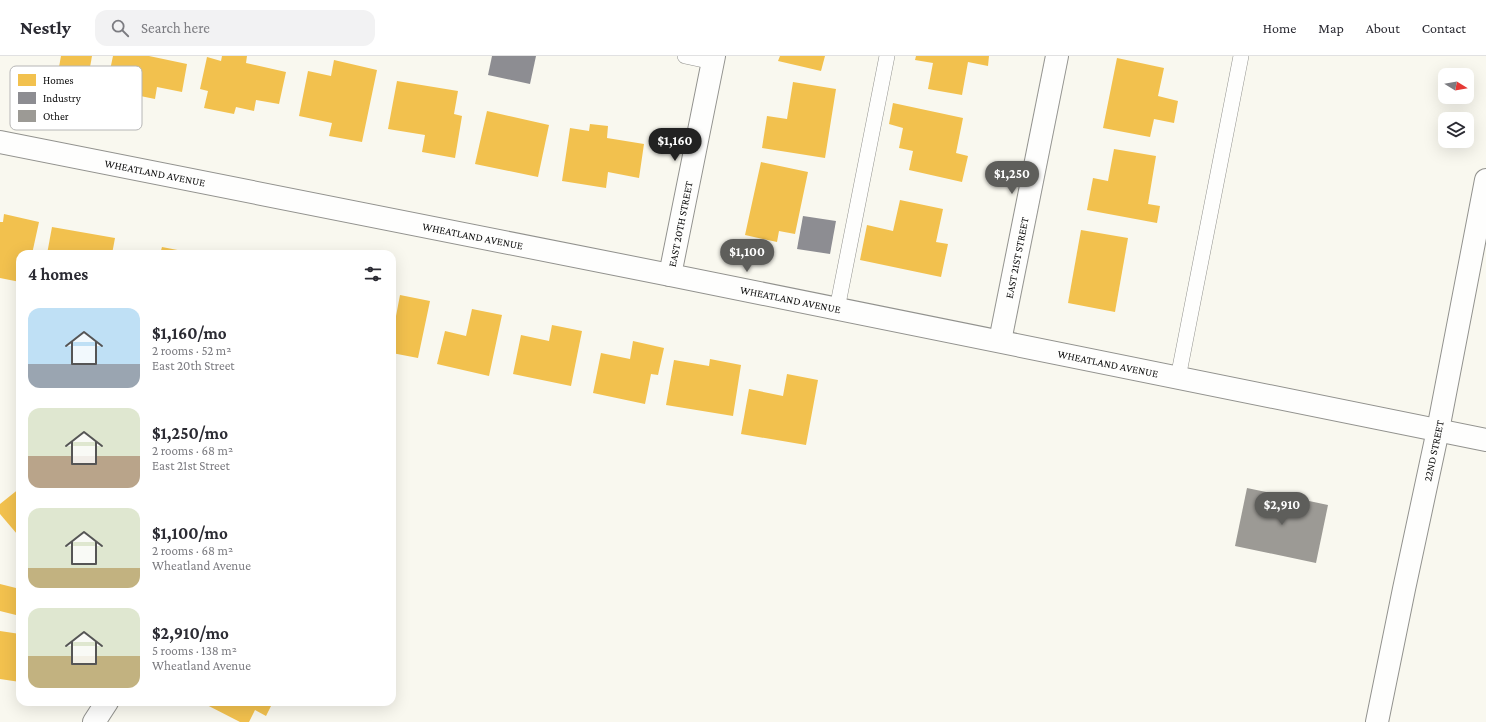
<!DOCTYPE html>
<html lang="en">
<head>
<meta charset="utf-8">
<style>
  :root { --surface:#fff; --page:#f2f2f3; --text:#2b2b33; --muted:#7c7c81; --line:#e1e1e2; --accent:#5e5e5b }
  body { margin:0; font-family:"Crimson Pro",serif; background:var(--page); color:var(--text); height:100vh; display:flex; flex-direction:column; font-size:15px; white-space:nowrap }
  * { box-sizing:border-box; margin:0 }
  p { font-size:13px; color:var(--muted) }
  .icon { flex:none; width:22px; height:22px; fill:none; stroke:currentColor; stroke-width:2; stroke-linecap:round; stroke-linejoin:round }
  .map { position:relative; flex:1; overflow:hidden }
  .sheet { position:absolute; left:16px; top:194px; width:380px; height:456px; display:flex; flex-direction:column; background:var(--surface); border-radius:12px; box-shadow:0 4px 16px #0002 }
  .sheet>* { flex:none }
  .needle { width:26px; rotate:101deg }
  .fabs { position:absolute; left:1438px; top:12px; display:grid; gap:8px }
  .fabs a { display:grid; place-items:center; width:36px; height:36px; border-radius:8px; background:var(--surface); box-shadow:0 4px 16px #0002; font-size:20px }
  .price { position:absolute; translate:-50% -34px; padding:0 9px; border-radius:14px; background:var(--accent); color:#fff; font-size:13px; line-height:26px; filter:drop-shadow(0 1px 2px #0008) }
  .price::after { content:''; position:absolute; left:50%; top:24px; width:12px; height:9px; margin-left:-6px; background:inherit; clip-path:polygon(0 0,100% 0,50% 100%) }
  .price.on { background:#222; color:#fff }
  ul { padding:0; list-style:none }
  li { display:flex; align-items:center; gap:12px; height:100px; padding:0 12px }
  li span { display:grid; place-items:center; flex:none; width:112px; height:80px; border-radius:12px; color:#555 }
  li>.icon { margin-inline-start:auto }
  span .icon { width:48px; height:48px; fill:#fffc; stroke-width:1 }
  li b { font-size:17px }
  h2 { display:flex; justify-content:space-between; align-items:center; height:48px; padding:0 12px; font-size:17px }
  header { display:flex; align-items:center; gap:24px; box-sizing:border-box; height:56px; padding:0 20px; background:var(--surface); border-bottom:1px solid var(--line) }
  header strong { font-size:19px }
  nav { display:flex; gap:22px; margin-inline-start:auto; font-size:14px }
  .search { width:280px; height:36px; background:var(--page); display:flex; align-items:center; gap:10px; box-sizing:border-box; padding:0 14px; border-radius:12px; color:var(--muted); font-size:15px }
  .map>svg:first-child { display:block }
  .homes { fill:#f2c14e }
  .industry { fill:#8d8d92 }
  .building { fill:#9c9a95 }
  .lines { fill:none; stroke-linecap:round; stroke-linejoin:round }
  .service-casing { stroke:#92928e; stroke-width:16 }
  .minor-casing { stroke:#92928e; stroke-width:24 }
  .tertiary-casing { stroke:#92928e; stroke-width:24 }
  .service { stroke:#fefefd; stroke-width:15 }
  .minor { stroke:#fefefd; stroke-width:22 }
  .tertiary { stroke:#fefefd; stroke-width:22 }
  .labels { text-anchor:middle; stroke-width:4; stroke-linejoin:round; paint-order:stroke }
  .street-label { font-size:11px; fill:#0b0b0b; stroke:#fff }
  .key { fill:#fff; stroke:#b6b6b6; stroke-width:1 }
  .key-label { font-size:11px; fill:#0b0b0b }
</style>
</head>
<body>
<header>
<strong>Nestly</strong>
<div class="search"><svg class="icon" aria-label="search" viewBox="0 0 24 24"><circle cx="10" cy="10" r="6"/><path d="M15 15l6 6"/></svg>Search here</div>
<nav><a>Home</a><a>Map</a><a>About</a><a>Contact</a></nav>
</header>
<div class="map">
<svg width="1486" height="666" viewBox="0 0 1486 666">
  <rect width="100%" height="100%" fill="#f9f8ef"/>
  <g class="homes">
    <polygon points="61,0 92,0 87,28 57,22"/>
    <polygon points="113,0 149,0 187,8 182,36 157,31 155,43 106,33"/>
    <polygon points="222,0 247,0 246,7 286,16 279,48 256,44 254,55 236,51 234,58 204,52 208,35 200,33 207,1 221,5"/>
    <polygon points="780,0 825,0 821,15 778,5"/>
    <polygon points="916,0 989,0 988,10 968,6 962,39 928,33 933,7 915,4"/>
    <polygon points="1117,2 1164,12 1158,40 1178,45 1174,67 1154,63 1150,81 1103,72"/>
    <polygon points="334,4 377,14 362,86 329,80 332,67 299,60 308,15 331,20"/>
    <polygon points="397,25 458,35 454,58 462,60 455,102 422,96 425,79 388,73"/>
    <polygon points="793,26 836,33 825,102 762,92 767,60 787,63"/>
    <polygon points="893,47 963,62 956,97 968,100 962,126 909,114 913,95 899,92 903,72 889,68"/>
    <polygon points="487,55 549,69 538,121 475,108"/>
    <polygon points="590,68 608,70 607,82 644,88 639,122 608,116 606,132 562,125 570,72 589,75"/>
    <polygon points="1114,93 1156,100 1148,148 1160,150 1157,167 1087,154 1093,122 1108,125"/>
    <polygon points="761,106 808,116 795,178 779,175 777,186 745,179"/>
    <polygon points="900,144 943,153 936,186 948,188 941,221 860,204 867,169 893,175"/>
    <polygon points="4,158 39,166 32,198 20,198 20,226 0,222 0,166 3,166"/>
    <polygon points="52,171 115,182 112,198 47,198"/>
    <polygon points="1081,174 1128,182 1115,256 1068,247"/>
    <polygon points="162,191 193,197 193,198 160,198"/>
    <polygon points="400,239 430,245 418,302 392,297 392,259 396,260"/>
    <polygon points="472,253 502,259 489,320 437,308 445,275 466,280"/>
    <polygon points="552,269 582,275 571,330 513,318 521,279 549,285"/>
    <polygon points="633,285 664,292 658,319 651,318 645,348 593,337 601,297 630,303"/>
    <polygon points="710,303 741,309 733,360 666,349 674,304 709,310"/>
    <polygon points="787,318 818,324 806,389 741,378 749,333 783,340"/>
    <polygon points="20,432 20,475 17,478 0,458 0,448"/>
    <polygon points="0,528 20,533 20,560 0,555"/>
    <polygon points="0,575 20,578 20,626 0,623"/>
    <polygon points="201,646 273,646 266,660 255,654 249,666 240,666"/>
  </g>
  <g class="industry">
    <polygon points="492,0 536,0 530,28 488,19"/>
    <polygon points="803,160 836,165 830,198 797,193"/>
  </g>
  <polygon class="building" points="1247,432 1328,449 1316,507 1235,490"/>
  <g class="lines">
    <g class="service-casing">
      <g id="service">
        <polyline points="685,0 713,6"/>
        <polyline points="837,253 887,0"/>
        <polyline points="1178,322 1241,0"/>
      </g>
    </g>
    <g class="minor-casing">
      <g id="minor">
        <path id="s1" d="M0 86 670 219 1486 384"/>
        <path id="s2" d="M670 219 714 0"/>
        <path id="s3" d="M1000 285 1057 0"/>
        <polyline points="94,666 107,646"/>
      </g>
    </g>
    <g class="tertiary-casing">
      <g id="tertiary">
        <path id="s4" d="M1377 666 1404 533 1438 374 1486 124"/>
      </g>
    </g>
    <use href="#service" class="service"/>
    <use href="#minor" class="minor"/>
    <use href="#tertiary" class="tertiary"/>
  </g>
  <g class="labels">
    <g class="street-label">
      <text dy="4" stroke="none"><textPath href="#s1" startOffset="158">WHEATLAND AVENUE</textPath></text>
      <text dy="4" stroke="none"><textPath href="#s2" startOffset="52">EAST 20TH STREET</textPath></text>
      <text dy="4" stroke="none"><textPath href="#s1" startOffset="482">WHEATLAND AVENUE</textPath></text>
      <text dy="4" stroke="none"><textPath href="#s3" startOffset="85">EAST 21ST STREET</textPath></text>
      <text dy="4" stroke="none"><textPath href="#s1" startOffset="806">WHEATLAND AVENUE</textPath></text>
      <text dy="4" stroke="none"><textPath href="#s1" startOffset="1130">WHEATLAND AVENUE</textPath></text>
      <text dy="4" stroke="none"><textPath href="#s4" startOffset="277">22ND STREET</textPath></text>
    </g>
  </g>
  <rect x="10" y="10" width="132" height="64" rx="6" class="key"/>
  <rect x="18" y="18" width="18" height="12" fill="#f2c14e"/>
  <rect x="18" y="36" width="18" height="12" fill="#8d8d92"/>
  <rect x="18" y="54" width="18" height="12" fill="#9c9a95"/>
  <g class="key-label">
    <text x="43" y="28">Homes</text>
    <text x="43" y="46">Industry</text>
    <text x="43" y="64">Other</text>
  </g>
</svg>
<div class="fabs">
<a><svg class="needle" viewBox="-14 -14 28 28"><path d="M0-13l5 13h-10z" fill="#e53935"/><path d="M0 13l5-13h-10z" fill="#7c7c81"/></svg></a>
<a><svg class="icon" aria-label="layers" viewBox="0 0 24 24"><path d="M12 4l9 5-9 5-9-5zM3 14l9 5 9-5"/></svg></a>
</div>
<b class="price on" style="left:675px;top:106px">$1,160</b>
<b class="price" style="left:1012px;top:139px">$1,250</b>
<b class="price" style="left:747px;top:217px">$1,100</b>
<b class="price" style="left:1282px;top:470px">$2,910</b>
<section class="sheet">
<h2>4 homes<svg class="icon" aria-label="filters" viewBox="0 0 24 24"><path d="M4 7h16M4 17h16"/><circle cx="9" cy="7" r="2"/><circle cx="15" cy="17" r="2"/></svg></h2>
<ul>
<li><span style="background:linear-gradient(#bfe0f5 70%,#9aa5b1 0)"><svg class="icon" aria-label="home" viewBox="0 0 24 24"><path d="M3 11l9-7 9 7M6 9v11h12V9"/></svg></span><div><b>$1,160/mo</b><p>2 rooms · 52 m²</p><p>East 20th Street</p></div></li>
<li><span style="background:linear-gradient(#dfe7d0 60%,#b9a48a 0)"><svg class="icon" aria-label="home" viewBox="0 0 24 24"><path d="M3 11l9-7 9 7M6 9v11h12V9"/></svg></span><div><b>$1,250/mo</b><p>2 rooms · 68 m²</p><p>East 21st Street</p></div></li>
<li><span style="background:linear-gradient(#dfe7d0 75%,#c2b280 0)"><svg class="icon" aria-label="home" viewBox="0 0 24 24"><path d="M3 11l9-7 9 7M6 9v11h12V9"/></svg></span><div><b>$1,100/mo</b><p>2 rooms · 68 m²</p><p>Wheatland Avenue</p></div></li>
<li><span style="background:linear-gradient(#dfe7d0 60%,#c2b280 0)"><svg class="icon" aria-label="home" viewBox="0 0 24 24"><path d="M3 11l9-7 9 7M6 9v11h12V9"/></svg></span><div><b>$2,910/mo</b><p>5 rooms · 138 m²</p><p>Wheatland Avenue</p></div></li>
</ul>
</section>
</div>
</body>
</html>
